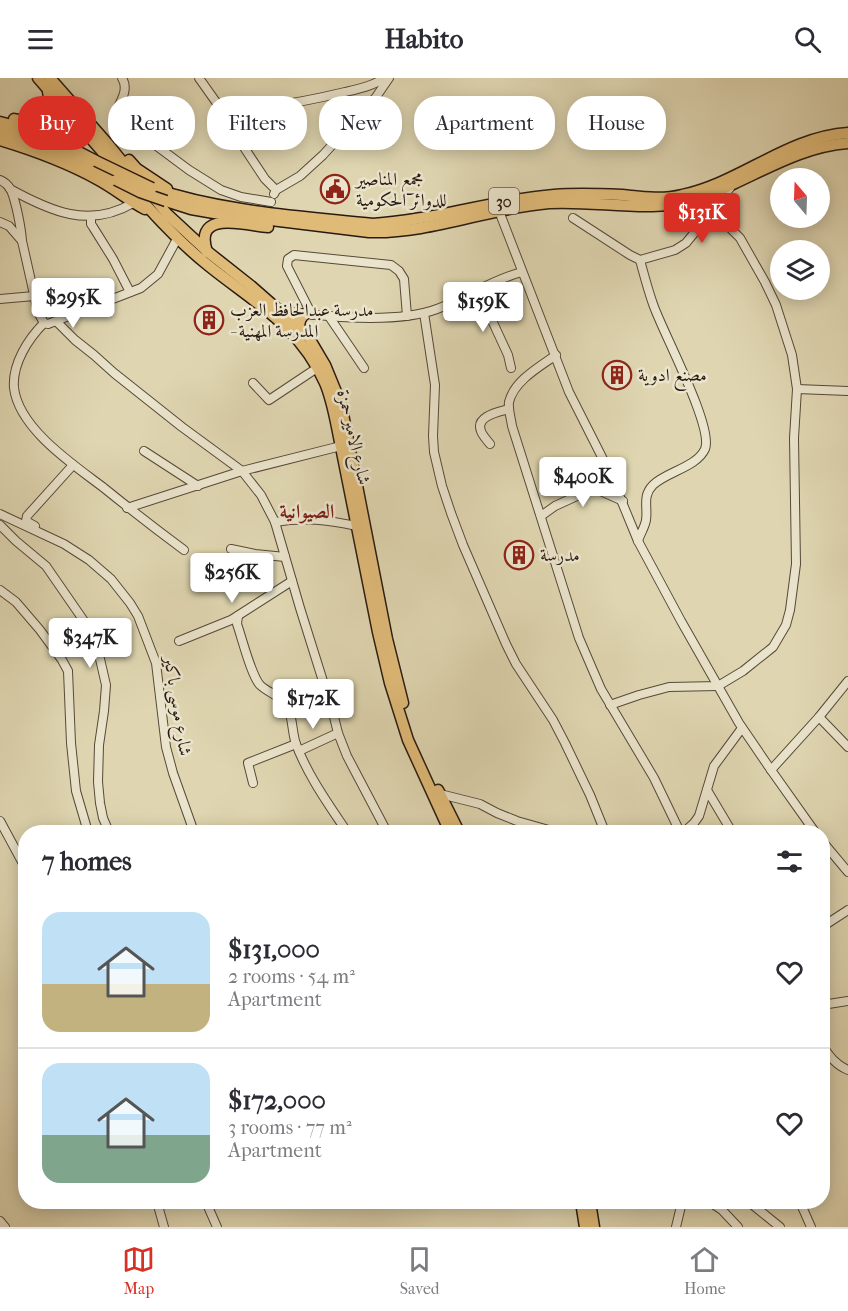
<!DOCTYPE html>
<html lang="en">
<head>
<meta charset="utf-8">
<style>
  :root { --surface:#fff; --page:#f2f2f3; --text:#2b2b33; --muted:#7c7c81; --line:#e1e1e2; --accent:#d93025 }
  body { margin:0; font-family:"IM FELL French Canon",Amiri,serif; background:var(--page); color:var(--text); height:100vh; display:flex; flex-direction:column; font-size:22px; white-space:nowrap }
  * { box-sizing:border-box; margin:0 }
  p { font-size:20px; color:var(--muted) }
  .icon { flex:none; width:33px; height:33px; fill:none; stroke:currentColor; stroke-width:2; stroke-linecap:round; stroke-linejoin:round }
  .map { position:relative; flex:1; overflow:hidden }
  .sheet { position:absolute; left:18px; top:747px; width:812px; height:384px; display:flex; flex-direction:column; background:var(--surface); border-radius:24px; box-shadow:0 3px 15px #0003 }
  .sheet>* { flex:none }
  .banner { position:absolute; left:18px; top:18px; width:813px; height:54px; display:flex; gap:12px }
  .needle { width:39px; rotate:341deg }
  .tools { position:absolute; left:770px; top:90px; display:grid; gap:12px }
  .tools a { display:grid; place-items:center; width:60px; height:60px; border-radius:50%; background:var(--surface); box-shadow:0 3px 15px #0003; font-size:30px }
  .price { position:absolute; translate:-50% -51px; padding:0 14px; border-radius:6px; background:#fff; color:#222; font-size:20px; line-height:39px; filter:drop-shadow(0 2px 3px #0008) }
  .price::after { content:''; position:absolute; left:50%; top:36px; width:18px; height:14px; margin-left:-9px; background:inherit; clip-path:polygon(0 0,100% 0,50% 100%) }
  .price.current { background:var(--accent); color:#fff }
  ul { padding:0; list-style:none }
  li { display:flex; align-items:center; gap:18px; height:150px; padding:0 24px }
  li+li { border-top:2px solid var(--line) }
  li span { display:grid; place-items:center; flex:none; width:168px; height:120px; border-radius:18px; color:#555 }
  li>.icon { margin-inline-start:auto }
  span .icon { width:72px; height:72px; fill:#fffc; stroke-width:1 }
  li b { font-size:26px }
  h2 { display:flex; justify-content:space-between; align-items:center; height:72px; padding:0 24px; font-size:26px }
  .tag { padding:0 21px; border-radius:24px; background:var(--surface); box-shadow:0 3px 15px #0003; font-size:21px; line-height:54px }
  .tag.current { background:var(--accent); color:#fff }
  header { display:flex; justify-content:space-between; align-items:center; height:78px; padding:0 24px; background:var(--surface); font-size:27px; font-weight:700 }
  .dock { display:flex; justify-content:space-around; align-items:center; height:84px; border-top:2px solid var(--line); background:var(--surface); font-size:16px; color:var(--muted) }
  .dock a { display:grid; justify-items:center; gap:3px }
  .dock .current { color:var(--accent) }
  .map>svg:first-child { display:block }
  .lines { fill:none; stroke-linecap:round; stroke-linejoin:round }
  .minor-casing { stroke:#564939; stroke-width:10 }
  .major-casing { stroke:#291a11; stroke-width:13 }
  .minor { stroke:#eae4cc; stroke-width:8 }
  .major { stroke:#e0bb78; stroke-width:10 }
  .major-bridge-casing { stroke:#291a11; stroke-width:13; stroke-linecap:butt }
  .major-bridge { stroke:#e0bb78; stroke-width:10 }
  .labels { text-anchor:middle; stroke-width:5; stroke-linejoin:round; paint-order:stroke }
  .shield { fill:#eae4cc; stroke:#635749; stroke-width:1.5 }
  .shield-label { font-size:16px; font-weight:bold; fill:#291a11 }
  .poi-label { font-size:18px; fill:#291a11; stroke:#eae4cc; text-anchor:start }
  .street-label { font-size:18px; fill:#291a11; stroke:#eae4cc }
  .neighbourhood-label { font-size:20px; font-weight:bold; fill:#7a1f14; stroke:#eae4cc }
</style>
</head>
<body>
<header><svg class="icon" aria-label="menu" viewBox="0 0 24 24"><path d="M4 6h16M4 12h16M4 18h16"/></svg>Habito<svg class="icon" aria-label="search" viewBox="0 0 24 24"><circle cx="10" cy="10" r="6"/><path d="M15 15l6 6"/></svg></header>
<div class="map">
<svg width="848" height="1149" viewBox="0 0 848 1149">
  <rect width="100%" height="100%" fill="#dfd6b1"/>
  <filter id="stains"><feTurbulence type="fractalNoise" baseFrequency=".00333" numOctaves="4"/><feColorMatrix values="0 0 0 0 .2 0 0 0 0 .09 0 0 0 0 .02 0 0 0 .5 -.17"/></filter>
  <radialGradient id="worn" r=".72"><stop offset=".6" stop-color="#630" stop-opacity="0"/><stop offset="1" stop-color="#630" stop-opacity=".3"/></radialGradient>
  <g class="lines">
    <g class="minor-casing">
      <g id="minor">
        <path d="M122 0C129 11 121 23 116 33L119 40 189 92 221 112 241 119 271 124"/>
        <polyline points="199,0 216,24 220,33 265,101 276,112 274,116"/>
        <path d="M220 33C237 29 254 30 271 28 296 25 320 20 345 14 358 11 373 8 384 0"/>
        <path d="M0 102C5 104 8 107 11 112 16 124 21 149 22 163"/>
        <path d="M10 111C50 133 89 151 133 125"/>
        <polyline points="276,112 300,98 323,77 376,19 389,0"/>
        <polyline points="499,133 569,314 610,395 638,463 681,543 739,645 771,692 815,754"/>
        <polyline points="91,139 91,146 93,149 113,181 130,214"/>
        <path d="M573 140 630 177 640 182C644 197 648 212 653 226 662 253 714 349 705 371 697 389 666 394 653 407 642 418 648 429 646 442 645 449 640 456 638 463"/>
        <polyline points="0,144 9,148 22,163 38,234 44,245 48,246 141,210 158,196 177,161"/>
        <polyline points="640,182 675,172 686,165 699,149 707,136 730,110"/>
        <polyline points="478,212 508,277 511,290"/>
        <polyline points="0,221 34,218"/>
        <path d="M280 232C322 239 397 246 437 231 466 220 491 202 522 194"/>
        <polyline points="424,235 435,307 433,358 434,374 442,408 451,435 463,467 506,566 516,586 553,642 565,665 590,717 605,754"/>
        <polyline points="312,237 287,188 288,181 294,177 391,187 399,193 404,201 407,238"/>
        <polyline points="328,237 364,290"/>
        <polyline points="57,244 75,262 94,277 114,295 182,349 242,393 261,417 275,444 300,530 333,635 338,655 347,678 387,754"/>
        <path d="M44 245C28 261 12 286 14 310 19 351 74 387 104 410 130 431 157 452 184 472"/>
        <path d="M556 277C539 289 514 303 509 324 508 332 511 340 512 348L579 560 601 611 654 700 680 754"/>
        <polyline points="253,305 269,322 317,290"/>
        <polyline points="797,311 848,313"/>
        <path d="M490 366C487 362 482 357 481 353 475 338 499 334 509 331"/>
        <polyline points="144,373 198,408"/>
        <polyline points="127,430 242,393 341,368"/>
        <polyline points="0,436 64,466 89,482 111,501 130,525 138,538 156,585 166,669 173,695 194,754"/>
        <polyline points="541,438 555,428 592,411 596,411 623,423"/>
        <path d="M275 444C305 439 327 442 357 448"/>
        <polyline points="0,447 16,463 46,488 84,543 97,568 106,607 104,633 99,667 98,704 100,725 103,740 109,754"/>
        <polyline points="35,448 26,443 27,438 73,387"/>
        <polyline points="231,471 255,476 285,479"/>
        <polyline points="0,512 16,524 40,552 62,582 68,593 71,665 76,713 88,754"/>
        <path d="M238 538 237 546C242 560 251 597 260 607 268 615 284 619 288 630 293 641 292 655 296 666 308 698 329 727 347 754"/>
        <polyline points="179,563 231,542 292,503"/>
        <polyline points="610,627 639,617 669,609 718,608 743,593 773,569 786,547 790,532 796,486 794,360 797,311 792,277 776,227 765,204 740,160 729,149 707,136"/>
        <polyline points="819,639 848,669"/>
        <polyline points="299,673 338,655"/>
        <polyline points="771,692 819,639 848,603"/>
        <polyline points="253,705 248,685 296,666"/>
        <polyline points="707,712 732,754"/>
        <polyline points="440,716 480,726 497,735 517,743 556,754"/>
        <polyline points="0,743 26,791"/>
        <polyline points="684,754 694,745 699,738 714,688 742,650"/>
        <polyline points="822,763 848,794"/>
        <polyline points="822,849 848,832"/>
        <polyline points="822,927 848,923"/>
        <path d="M822 967C829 978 836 987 848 992"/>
        <polyline points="157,1124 164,1149"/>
        <polyline points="206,1124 217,1149"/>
        <polyline points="710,1124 722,1132 738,1149"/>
        <polyline points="749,1124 780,1149"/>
        <polyline points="800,1124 811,1149"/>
        <polyline points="0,1143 5,1149"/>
        <polyline points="676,1149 682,1124"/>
      </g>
    </g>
    <g class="major-casing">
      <g id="major">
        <polyline points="38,0 107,79 119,96"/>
        <polyline points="50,0 107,65 138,103"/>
        <path d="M14 41C38 47 55 42 48 14"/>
        <path d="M0 44C34 52 65 66 96 83"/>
        <path d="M0 53C41 63 78 84 116 102"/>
        <path d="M0 62C33 72 66 84 97 101 114 110 128 122 145 131"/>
        <polyline points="129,82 137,91 167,111"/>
        <path d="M131 110C155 138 180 165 209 188 255 225 300 248 325 305 331 319 334 334 337 349L378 554 390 605 408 662 450 754"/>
        <path d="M152 110C223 134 299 138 373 146 434 142 493 122 554 117 576 115 600 116 622 117 642 119 662 122 682 117 740 105 787 59 848 55"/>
        <polyline points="151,116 167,136 208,174 251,208 300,251 309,260 325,287 341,326 387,561 403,625"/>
        <path d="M166 123 191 131 214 135 369 154C430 156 488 130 549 125 599 122 651 136 699 121 711 118 722 111 733 106 770 89 806 68 848 65"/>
        <path d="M207 174C193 131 245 147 268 149"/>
        <path d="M300 251C298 245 300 240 305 236"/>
        <polyline points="438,712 459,754"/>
        <polyline points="581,1124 585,1149"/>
        <polyline points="590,1124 594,1149"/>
      </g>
    </g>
    <use href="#minor" class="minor"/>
    <use href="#major" class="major"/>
    <g class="major-bridge-casing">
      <g id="major-bridge">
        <polyline points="96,83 152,110"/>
        <polyline points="116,102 140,114 166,123"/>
      </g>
    </g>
    <use href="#major-bridge" class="major-bridge"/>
  </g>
  <defs>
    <g id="civic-ring" transform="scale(1.5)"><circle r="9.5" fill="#eae4cc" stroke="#8f2418" stroke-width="1.5"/><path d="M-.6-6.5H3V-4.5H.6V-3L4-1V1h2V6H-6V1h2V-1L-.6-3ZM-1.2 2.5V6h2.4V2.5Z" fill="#8f2418"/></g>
    <g id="building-ring" transform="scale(1.5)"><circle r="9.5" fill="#eae4cc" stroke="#8f2418" stroke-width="1.5"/><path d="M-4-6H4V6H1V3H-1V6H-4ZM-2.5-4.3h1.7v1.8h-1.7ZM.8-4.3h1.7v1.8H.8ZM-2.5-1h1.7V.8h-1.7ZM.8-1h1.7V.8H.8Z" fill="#8f2418"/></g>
  </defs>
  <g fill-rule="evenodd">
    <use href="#civic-ring" x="335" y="111"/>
    <use href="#building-ring" x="209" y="242"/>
    <use href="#building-ring" x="617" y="297"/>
    <use href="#building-ring" x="519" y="477"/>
  </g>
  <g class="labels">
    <rect class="shield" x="489" y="110" width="30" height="26" rx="4.5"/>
    <g class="shield-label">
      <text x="504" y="129">30</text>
    </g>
    <g class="poi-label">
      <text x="356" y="107">مجمع المناصير<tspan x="356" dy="21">للدوائر الحكومية</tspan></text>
      <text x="230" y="238">مدرسة عبدالحافظ العزب<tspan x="230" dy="21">- المدرسة المهنية</tspan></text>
      <text x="638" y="303">مصنع ادوية</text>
      <text x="540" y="483">مدرسة</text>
    </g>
    <g class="street-label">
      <text transform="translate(354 359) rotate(77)" y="6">شارع الامير حمزة</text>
      <text transform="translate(178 628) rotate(81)" y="6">شارع موسى باكير</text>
    </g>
    <g class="neighbourhood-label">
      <text x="307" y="440">الصيوانية</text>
    </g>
  </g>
  <rect width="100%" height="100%" filter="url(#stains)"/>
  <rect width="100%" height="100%" fill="url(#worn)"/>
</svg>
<div class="tools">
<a><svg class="needle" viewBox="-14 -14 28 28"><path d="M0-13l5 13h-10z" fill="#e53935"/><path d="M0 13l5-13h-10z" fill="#7c7c81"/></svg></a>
<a><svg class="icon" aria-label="layers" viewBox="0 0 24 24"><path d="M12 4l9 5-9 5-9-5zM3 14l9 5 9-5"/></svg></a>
</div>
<b class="price current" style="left:702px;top:166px">$131K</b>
<b class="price" style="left:73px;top:251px">$295K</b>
<b class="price" style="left:483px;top:255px">$159K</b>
<b class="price" style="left:583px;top:430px">$400K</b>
<b class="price" style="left:232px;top:526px">$256K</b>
<b class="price" style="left:90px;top:591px">$347K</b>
<b class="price" style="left:313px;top:652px">$172K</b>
<div class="banner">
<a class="tag current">Buy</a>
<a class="tag">Rent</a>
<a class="tag">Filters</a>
<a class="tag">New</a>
<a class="tag">Apartment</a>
<a class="tag">House</a>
</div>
<section class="sheet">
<h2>7 homes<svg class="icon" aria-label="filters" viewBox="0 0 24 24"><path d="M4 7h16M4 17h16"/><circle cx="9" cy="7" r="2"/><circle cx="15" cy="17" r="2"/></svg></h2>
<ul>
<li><span style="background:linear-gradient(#bfe0f5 60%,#c2b280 0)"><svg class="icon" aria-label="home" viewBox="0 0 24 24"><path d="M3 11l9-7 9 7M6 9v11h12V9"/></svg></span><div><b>$131,000</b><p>2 rooms · 54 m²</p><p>Apartment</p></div><svg class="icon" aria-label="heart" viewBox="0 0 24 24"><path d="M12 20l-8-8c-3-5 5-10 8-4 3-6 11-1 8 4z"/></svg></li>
<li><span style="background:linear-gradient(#bfe0f5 60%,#7fa58c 0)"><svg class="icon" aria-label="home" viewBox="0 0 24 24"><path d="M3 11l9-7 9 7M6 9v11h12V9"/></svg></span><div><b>$172,000</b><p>3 rooms · 77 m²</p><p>Apartment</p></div><svg class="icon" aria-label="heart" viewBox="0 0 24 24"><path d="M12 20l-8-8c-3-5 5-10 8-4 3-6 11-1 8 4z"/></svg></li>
</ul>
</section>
</div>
<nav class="dock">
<a class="current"><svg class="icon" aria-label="map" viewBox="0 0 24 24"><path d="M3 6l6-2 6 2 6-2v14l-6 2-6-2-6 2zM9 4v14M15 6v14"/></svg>Map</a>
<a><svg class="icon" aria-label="saved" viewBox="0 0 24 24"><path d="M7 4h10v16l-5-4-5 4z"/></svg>Saved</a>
<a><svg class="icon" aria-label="home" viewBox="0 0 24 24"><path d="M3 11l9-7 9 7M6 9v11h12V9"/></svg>Home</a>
</nav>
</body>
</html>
